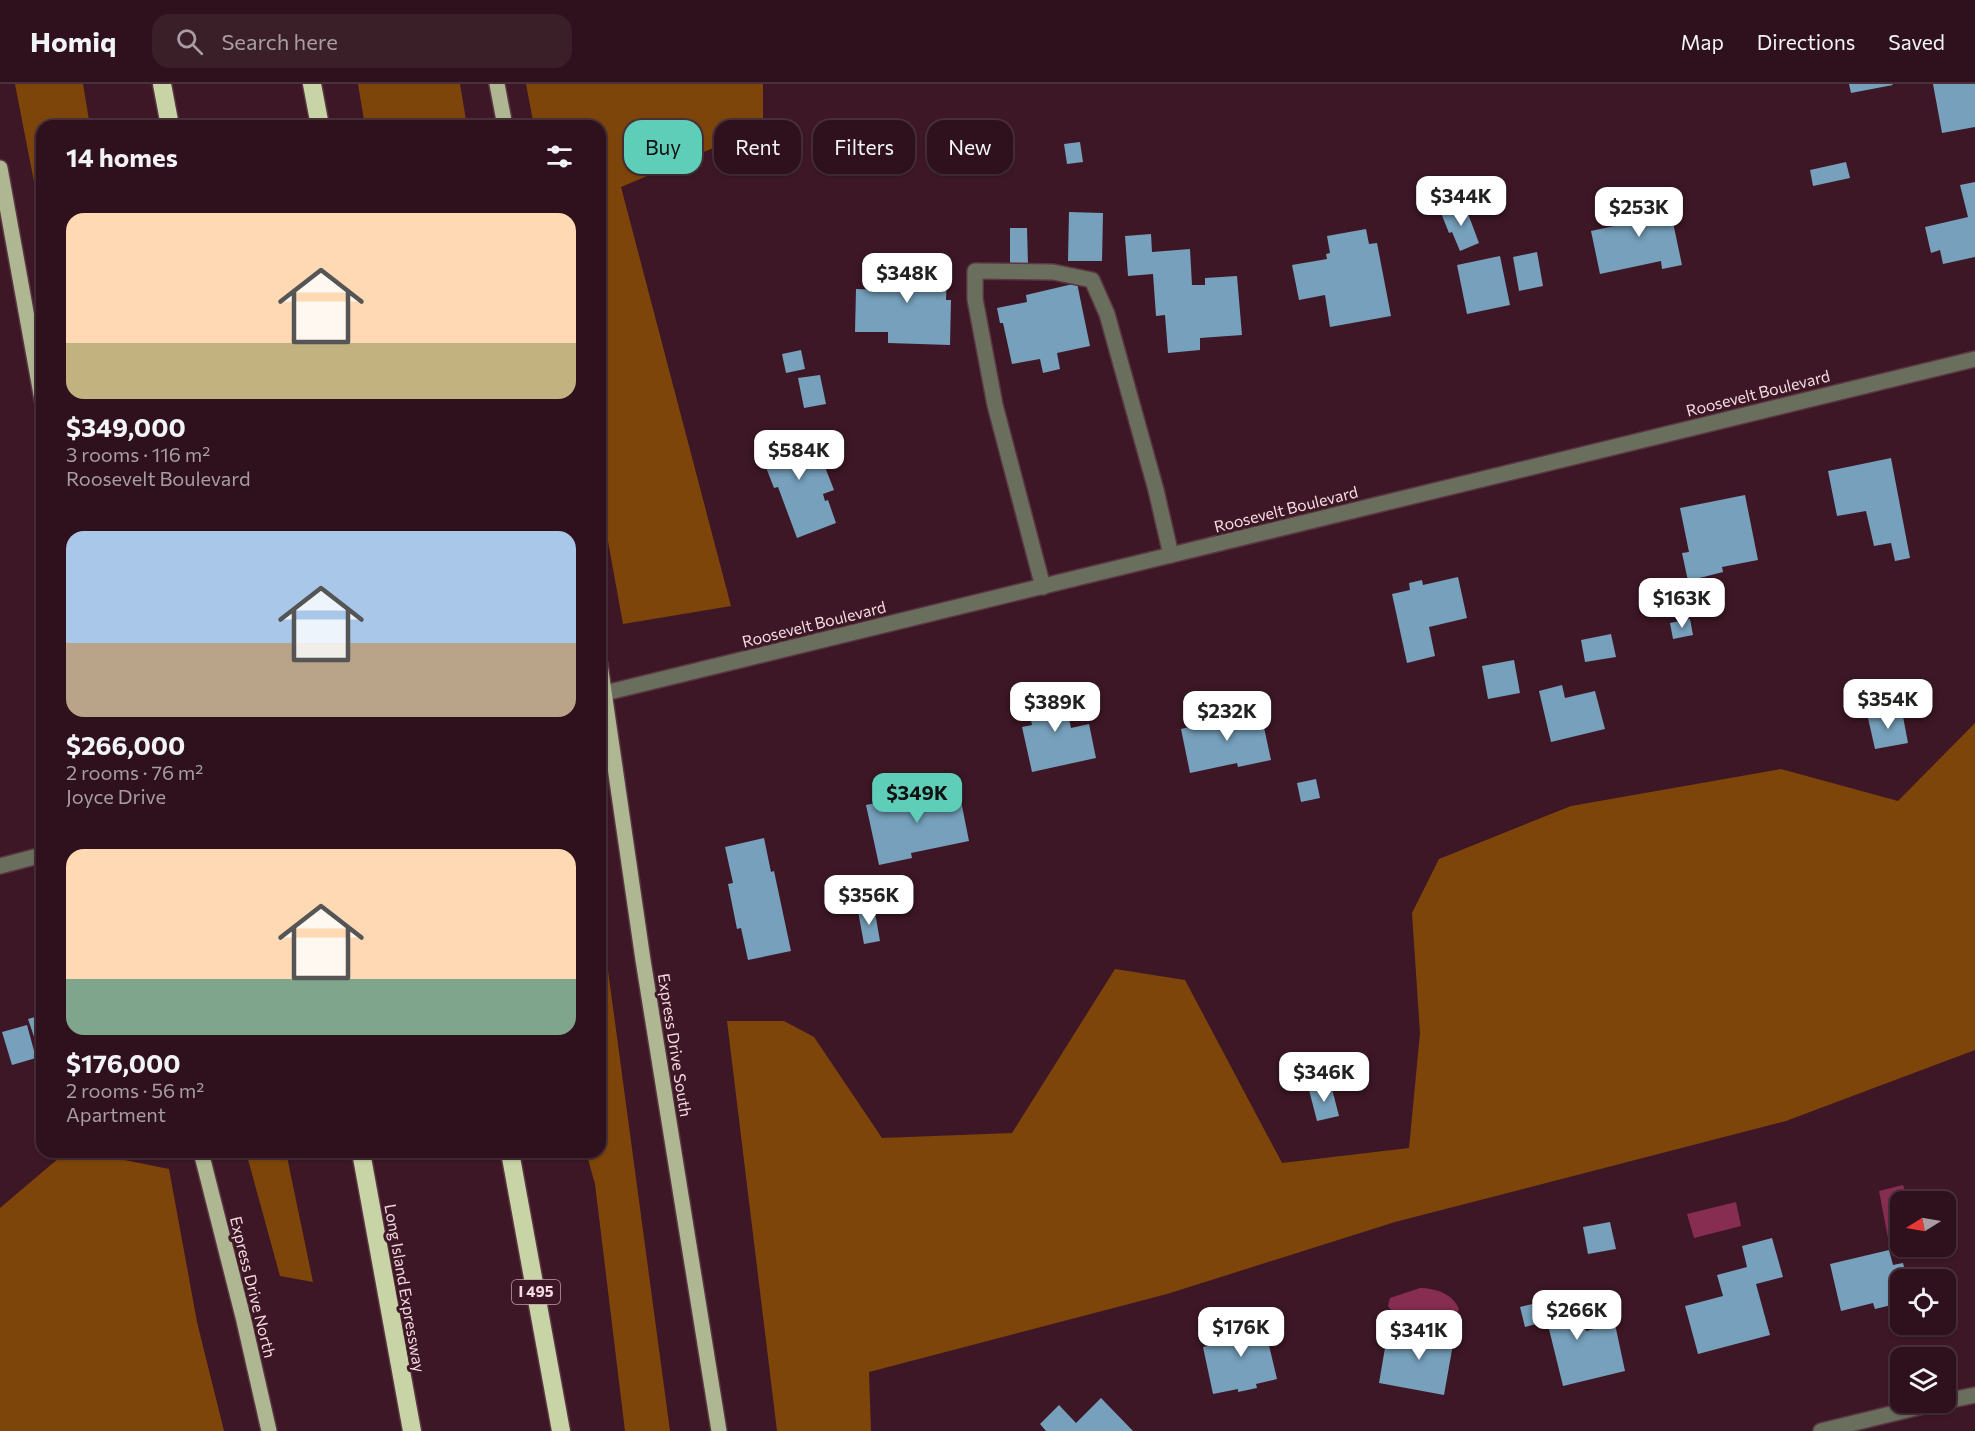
<!DOCTYPE html>
<html lang="en">
<head>
<meta charset="utf-8">
<style>
  :root { --surface:#2e111c; --page:#3a1f29; --text:#f1f3f6; --muted:#a79da3; --line:#49313b; --accent:#5eceb8 }
  body { margin:0; font-family:Commissioner,sans-serif; background:var(--page); color:var(--text); height:100vh; display:flex; flex-direction:column; font-size:22px; white-space:nowrap }
  * { box-sizing:border-box; margin:0 }
  p { font-size:20px; color:var(--muted) }
  .icon { flex:none; width:33px; height:33px; fill:none; stroke:currentColor; stroke-width:2; stroke-linecap:round; stroke-linejoin:round }
  .map { position:relative; flex:1; overflow:hidden }
  .sheet { position:absolute; left:36px; top:36px; width:570px; height:1038px; display:flex; flex-direction:column; background:var(--surface); border-radius:18px; box-shadow:0 2px 4px #0004,0 0 0 2px var(--line) }
  .sheet>* { flex:none }
  .hud { position:absolute; left:624px; top:36px; width:570px; height:54px; display:flex; gap:12px }
  .needle { width:39px; rotate:259deg }
  .controls { position:absolute; left:1890px; top:1107px; display:grid; gap:12px }
  .controls a { display:grid; place-items:center; width:66px; height:66px; border-radius:12px; background:var(--surface); box-shadow:0 2px 4px #0004,0 0 0 2px var(--line); font-size:30px }
  .price { position:absolute; translate:-50% -51px; padding:0 14px; border-radius:12px; background:#fff; color:#222; font-size:20px; line-height:39px; filter:drop-shadow(0 2px 3px #0008) }
  .price::after { content:''; position:absolute; left:50%; top:36px; width:18px; height:14px; margin-left:-9px; background:inherit; clip-path:polygon(0 0,100% 0,50% 100%) }
  .price.selected { background:var(--accent); color:#111 }
  ul { padding:0; list-style:none }
  li { display:grid; align-content:center; gap:12px; height:318px; padding:0 30px }
  li span { display:grid; place-items:center; height:186px; border-radius:18px; color:#555 }
  li>.icon { margin-inline-start:auto }
  span .icon { width:108px; height:108px; fill:#fffc; stroke-width:1 }
  li b { font-size:26px }
  h2 { display:flex; justify-content:space-between; align-items:center; height:72px; padding:0 30px; font-size:26px }
  .pill { padding:0 21px; border-radius:18px; background:var(--surface); box-shadow:0 2px 4px #0004,0 0 0 2px var(--line); font-size:21px; line-height:54px }
  .pill.selected { background:var(--accent); color:#111 }
  header { display:flex; align-items:center; gap:36px; box-sizing:border-box; height:84px; padding:0 30px; background:var(--surface); border-bottom:2px solid var(--line) }
  header strong { font-size:28px }
  nav { display:flex; gap:33px; margin-inline-start:auto; font-size:21px }
  .search { width:420px; height:54px; background:var(--page); display:flex; align-items:center; gap:15px; box-sizing:border-box; padding:0 21px; border-radius:18px; color:var(--muted); font-size:22px }
  .map>svg:first-child { display:block }
  .forest { fill:#7e450a }
  .water { fill:#872d52 }
  .building { fill:#76a0bc }
  .lines { fill:none; stroke-linecap:round; stroke-linejoin:round }
  .minor-casing { stroke:#5a3643; stroke-width:18 }
  .major-casing { stroke:#5a3643; stroke-width:18 }
  .highway-casing { stroke:#5a3643; stroke-width:21 }
  .minor { stroke:#6a6e5c; stroke-width:15 }
  .major { stroke:#aeb791; stroke-width:15 }
  .highway { stroke:#c9d4a6; stroke-width:18 }
  .labels { text-anchor:middle; stroke-width:6; stroke-linejoin:round; paint-order:stroke }
  .shield { fill:#3d1725; stroke:#bda0a9; stroke-width:1.5 }
  .shield-label { font-size:15px; font-weight:bold; fill:#f4dae1 }
  .street-label { font-size:16px; fill:#f4dae1; stroke:#3d1725 }
</style>
</head>
<body>
<header>
<strong>Homiq</strong>
<div class="search"><svg class="icon" aria-label="search" viewBox="0 0 24 24"><circle cx="10" cy="10" r="6"/><path d="M15 15l6 6"/></svg>Search here</div>
<nav><a>Map</a><a>Directions</a><a>Saved</a></nav>
</header>
<div class="map">
<svg width="1975" height="1347" viewBox="0 0 1975 1347">
  <rect width="100%" height="100%" fill="#3d1725"/>
  <g class="forest">
    <polygon points="15,0 83,0 90,42 42,42 42,139"/>
    <polygon points="358,0 460,0 467,42 365,42"/>
    <polygon points="526,0 763,0 763,43 621,103 731,522 623,540 600,413 600,42 534,42"/>
    <polygon points="1975,639 1975,966 1786,1037 1395,1138 1167,1210 869,1288 871,1347 777,1347 727,937 784,937 814,953 882,1054 1012,1049 1115,885 1185,896 1282,1079 1409,1064 1420,949 1412,829 1439,775 1571,722 1781,685 1898,717"/>
    <polygon points="600,827 670,1347 625,1347 595,1100 586,1068 600,1068"/>
    <polygon points="66,1068 85,1068 169,1085 197,1238 224,1347 0,1347 0,1124"/>
    <polygon points="246,1068 286,1068 313,1198 280,1192"/>
  </g>
  <g class="water">
    <polygon points="1903,1101 1908,1117 1900,1118 1900,1156 1889,1159 1879,1107"/>
    <polygon points="1736,1118 1741,1142 1694,1154 1687,1130"/>
    <path d="M1420 1204C1435 1204 1454 1210 1459 1226L1454 1233 1447 1239 1427 1242 1395 1232 1388 1222 1390 1214Z"/>
  </g>
  <g class="building">
    <polygon points="1849,0 1892,0 1893,1 1851,9"/>
    <polygon points="1933,0 1975,0 1975,43 1942,49"/>
    <polygon points="1080,58 1083,78 1067,80 1064,60"/>
    <polygon points="1846,78 1850,94 1813,102 1810,86"/>
    <polygon points="1975,98 1975,173 1943,180 1940,166 1931,169 1925,143 1968,133 1960,101"/>
    <polygon points="1667,110 1682,181 1662,185 1661,177 1600,190 1591,147 1633,138 1629,118"/>
    <polygon points="1464,119 1479,159 1460,167 1452,148 1449,149 1441,129"/>
    <polygon points="1069,128 1103,129 1102,177 1068,177"/>
    <polygon points="1010,144 1027,144 1028,181 1010,181"/>
    <polygon points="1366,145 1369,160 1377,159 1391,232 1330,243 1325,211 1299,216 1292,181 1327,175 1326,170 1330,169 1327,152"/>
    <polygon points="1151,150 1152,168 1190,165 1192,201 1205,201 1205,194 1237,192 1242,251 1200,254 1200,266 1168,269 1165,231 1156,232 1153,190 1128,192 1125,152"/>
    <polygon points="1537,168 1543,202 1519,207 1513,173"/>
    <polygon points="1500,172 1510,221 1467,230 1457,181"/>
    <polygon points="882,175 934,176 934,190 947,190 946,216 951,216 950,261 888,259 888,248 855,248 856,205 881,206"/>
    <polygon points="1077,199 1090,262 1057,269 1060,285 1043,289 1040,275 1012,280 1003,239 1000,239 997,224 1027,218 1026,211"/>
    <polygon points="801,266 805,285 786,289 782,270"/>
    <polygon points="820,291 826,320 804,324 798,294"/>
    <polygon points="787,346 793,363 814,355 834,406 823,410 825,417 828,416 836,439 797,454 778,403 774,404 756,358"/>
    <polygon points="1891,374 1910,474 1895,477 1891,459 1874,462 1866,427 1837,432 1828,387"/>
    <polygon points="1745,411 1758,476 1722,483 1723,488 1688,497 1682,469 1689,468 1680,424"/>
    <polygon points="1458,493 1467,534 1429,543 1435,572 1407,579 1392,510 1410,506 1409,499 1422,496 1423,501"/>
    <polygon points="1690,535 1693,551 1673,555 1670,539"/>
    <polygon points="1611,550 1616,573 1585,578 1581,556"/>
    <polygon points="1514,576 1520,609 1488,615 1482,582"/>
    <polygon points="1562,601 1565,614 1595,607 1605,645 1551,658 1539,607"/>
    <polygon points="1062,602 1071,644 1089,640 1096,674 1032,688 1022,643 1032,641 1025,610"/>
    <polygon points="1260,625 1271,676 1238,683 1237,679 1190,689 1181,645"/>
    <polygon points="1902,627 1908,659 1875,665 1868,634"/>
    <polygon points="1316,695 1320,714 1301,718 1297,699"/>
    <polygon points="958,702 969,757 911,769 912,774 879,781 866,721"/>
    <polygon points="764,754 771,788 774,787 791,867 748,876 741,844 737,845 728,800 733,799 725,763"/>
    <polygon points="874,823 880,857 864,860 858,827"/>
    <polygon points="42,931 42,976 28,935"/>
    <polygon points="27,941 36,974 12,981 2,948"/>
    <polygon points="1331,1001 1339,1032 1317,1037 1309,1006"/>
    <polygon points="1610,1138 1616,1165 1588,1170 1583,1143"/>
    <polygon points="1772,1154 1783,1193 1756,1200 1770,1251 1698,1270 1685,1222 1723,1212 1717,1191 1747,1183 1742,1162"/>
    <polygon points="1889,1166 1893,1181 1903,1179 1906,1191 1911,1190 1912,1196 1900,1196 1900,1219 1875,1225 1873,1219 1841,1227 1830,1180"/>
    <polygon points="1574,1210 1578,1229 1582,1229 1586,1247 1615,1240 1625,1287 1563,1302 1547,1237 1525,1243 1520,1223"/>
    <polygon points="1262,1232 1277,1295 1256,1300 1257,1304 1238,1308 1238,1305 1213,1310 1203,1263 1231,1257 1227,1240"/>
    <polygon points="1418,1242 1455,1249 1444,1311 1379,1299 1387,1252 1415,1257"/>
    <polygon points="1101,1314 1133,1347 1046,1347 1040,1340 1059,1321 1076,1339"/>
  </g>
  <g class="lines">
    <g class="minor-casing">
      <g id="minor">
        <polyline points="1043,503 995,321 975,215 975,187 1053,188 1092,196 1107,230 1156,406 1171,471"/>
        <polyline points="605,609 1975,275"/>
        <polyline points="0,782 42,771"/>
        <polyline points="1946,1317 1975,1311"/>
        <polyline points="1821,1347 1940,1318"/>
      </g>
    </g>
    <g class="major-casing">
      <g id="major">
        <polyline points="497,0 505,42"/>
        <polyline points="0,84 42,316"/>
        <polyline points="600,580 643,876 719,1347"/>
        <polyline points="201,1068 244,1237 269,1347"/>
      </g>
    </g>
    <g class="highway-casing">
      <g id="highway">
        <polyline points="162,0 170,42"/>
        <polyline points="312,0 320,42"/>
        <polyline points="361,1068 412,1347"/>
        <polyline points="510,1068 561,1347"/>
      </g>
    </g>
    <use href="#minor" class="minor"/>
    <use href="#major" class="major"/>
    <use href="#highway" class="highway"/>
  </g>
  <g class="labels">
    <rect class="shield" x="512" y="1196" width="48" height="24" rx="4.5"/>
    <g class="shield-label">
      <text x="536" y="1213">I 495</text>
    </g>
    <g class="street-label">
      <text transform="translate(1758 309) rotate(-14)" y="6">Roosevelt Boulevard</text>
      <text transform="translate(1286 425) rotate(-14)" y="6">Roosevelt Boulevard</text>
      <text transform="translate(814 540) rotate(-14)" y="6">Roosevelt Boulevard</text>
      <text transform="translate(675 961) rotate(81)" y="6">Express Drive South</text>
      <text transform="translate(253 1203) rotate(76)" y="6">Express Drive North</text>
      <text transform="translate(405 1204) rotate(80)" y="6">Long Island Expressway</text>
    </g>
  </g>
</svg>
<div class="controls">
<a><svg class="needle" viewBox="-14 -14 28 28"><path d="M0-13l5 13h-10z" fill="#e53935"/><path d="M0 13l5-13h-10z" fill="#a79da3"/></svg></a>
<a><svg class="icon" aria-label="locate" viewBox="0 0 24 24"><circle cx="12" cy="12" r="6"/><path d="M12 2v4M12 18v4M2 12h4M18 12h4"/></svg></a>
<a><svg class="icon" aria-label="layers" viewBox="0 0 24 24"><path d="M12 4l9 5-9 5-9-5zM3 14l9 5 9-5"/></svg></a>
</div>
<b class="price" style="left:1461px;top:143px">$344K</b>
<b class="price" style="left:1639px;top:154px">$253K</b>
<b class="price" style="left:907px;top:220px">$348K</b>
<b class="price" style="left:799px;top:397px">$584K</b>
<b class="price" style="left:1682px;top:545px">$163K</b>
<b class="price" style="left:1888px;top:646px">$354K</b>
<b class="price" style="left:1055px;top:649px">$389K</b>
<b class="price" style="left:1227px;top:658px">$232K</b>
<b class="price selected" style="left:917px;top:740px">$349K</b>
<b class="price" style="left:869px;top:842px">$356K</b>
<b class="price" style="left:1324px;top:1019px">$346K</b>
<b class="price" style="left:1577px;top:1257px">$266K</b>
<b class="price" style="left:1241px;top:1274px">$176K</b>
<b class="price" style="left:1419px;top:1277px">$341K</b>
<div class="hud">
<a class="pill selected">Buy</a>
<a class="pill">Rent</a>
<a class="pill">Filters</a>
<a class="pill">New</a>
</div>
<section class="sheet">
<h2>14 homes<svg class="icon" aria-label="filters" viewBox="0 0 24 24"><path d="M4 7h16M4 17h16"/><circle cx="9" cy="7" r="2"/><circle cx="15" cy="17" r="2"/></svg></h2>
<ul>
<li><span style="background:linear-gradient(#ffd9b3 70%,#c2b280 0)"><svg class="icon" aria-label="home" viewBox="0 0 24 24"><path d="M3 11l9-7 9 7M6 9v11h12V9"/></svg></span><div><b>$349,000</b><p>3 rooms · 116 m²</p><p>Roosevelt Boulevard</p></div></li>
<li><span style="background:linear-gradient(#a9c7e8 60%,#b9a48a 0)"><svg class="icon" aria-label="home" viewBox="0 0 24 24"><path d="M3 11l9-7 9 7M6 9v11h12V9"/></svg></span><div><b>$266,000</b><p>2 rooms · 76 m²</p><p>Joyce Drive</p></div></li>
<li><span style="background:linear-gradient(#ffd9b3 70%,#7fa58c 0)"><svg class="icon" aria-label="home" viewBox="0 0 24 24"><path d="M3 11l9-7 9 7M6 9v11h12V9"/></svg></span><div><b>$176,000</b><p>2 rooms · 56 m²</p><p>Apartment</p></div></li>
</ul>
</section>
</div>
</body>
</html>
